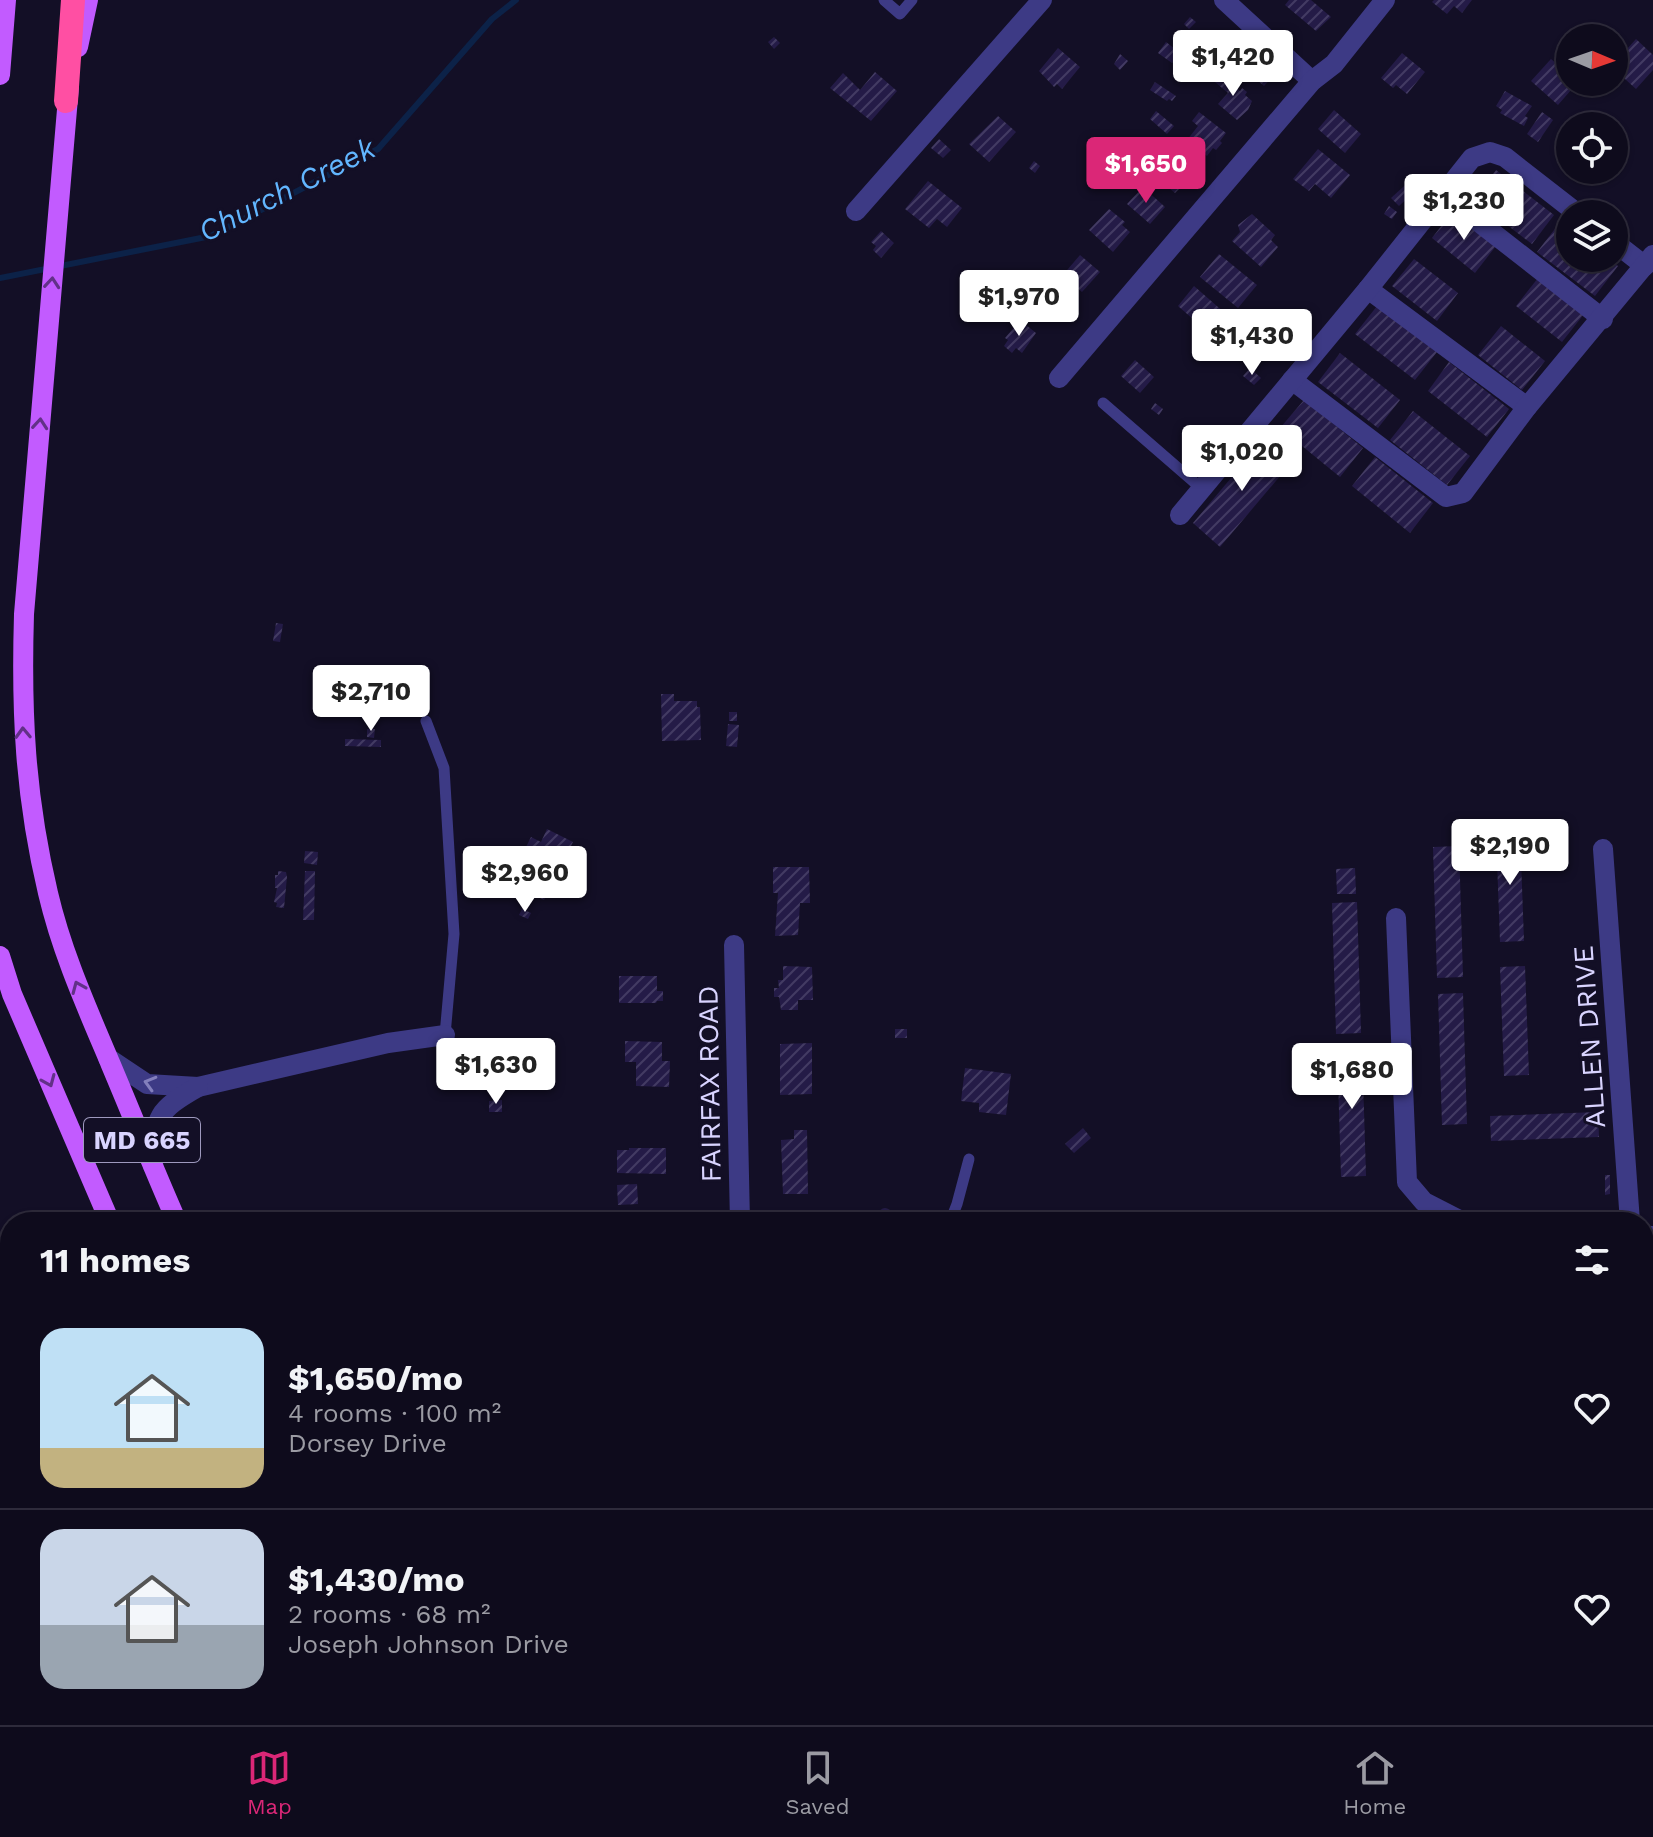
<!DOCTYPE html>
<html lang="en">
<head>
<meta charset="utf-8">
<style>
  :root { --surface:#0e0b1c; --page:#1c1929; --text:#f1f3f6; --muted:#9b9ba3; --line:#2e2b3b; --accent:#db2777 }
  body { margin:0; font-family:"Work Sans",sans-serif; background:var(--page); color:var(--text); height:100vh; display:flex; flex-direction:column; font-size:30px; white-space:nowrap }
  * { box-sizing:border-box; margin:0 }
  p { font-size:26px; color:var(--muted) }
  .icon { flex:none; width:44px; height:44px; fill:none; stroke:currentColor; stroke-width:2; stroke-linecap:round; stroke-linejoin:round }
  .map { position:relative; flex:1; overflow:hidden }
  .sheet { position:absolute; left:0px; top:1212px; width:1654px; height:514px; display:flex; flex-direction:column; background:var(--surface); border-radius:32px 32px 0 0; box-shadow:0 2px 6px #0004,0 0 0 2px var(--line) }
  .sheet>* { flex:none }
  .needle { width:52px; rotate:92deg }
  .fabs { position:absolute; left:1556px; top:24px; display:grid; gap:16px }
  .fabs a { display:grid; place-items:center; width:72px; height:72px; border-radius:50%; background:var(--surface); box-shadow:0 2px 6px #0004,0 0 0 2px var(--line); font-size:40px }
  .price { position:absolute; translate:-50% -68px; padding:0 18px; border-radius:8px; background:#fff; color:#222; font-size:26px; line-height:52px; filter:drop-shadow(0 2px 4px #0008) }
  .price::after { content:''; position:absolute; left:50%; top:48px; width:24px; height:18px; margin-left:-12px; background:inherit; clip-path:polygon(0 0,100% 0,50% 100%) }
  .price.current { background:var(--accent); color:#fff }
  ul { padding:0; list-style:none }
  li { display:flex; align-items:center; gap:24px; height:200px; padding:0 40px }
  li+li { border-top:2px solid var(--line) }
  li span { display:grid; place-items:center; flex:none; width:224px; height:160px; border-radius:24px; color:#555 }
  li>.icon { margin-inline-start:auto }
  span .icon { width:96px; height:96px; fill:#fffc; stroke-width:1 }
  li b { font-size:34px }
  h2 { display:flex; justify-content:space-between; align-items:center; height:96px; padding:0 40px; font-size:34px }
  .menu { display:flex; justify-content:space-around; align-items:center; height:112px; border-top:2px solid var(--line); background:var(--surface); font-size:22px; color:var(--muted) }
  .menu a { display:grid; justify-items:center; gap:4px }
  .menu .current { color:var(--accent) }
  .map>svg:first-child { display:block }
  .cemetery { fill:url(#cemetery-stones) }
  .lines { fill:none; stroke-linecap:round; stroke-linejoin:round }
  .stream { stroke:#0c2248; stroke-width:6 }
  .building { fill:url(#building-hatch) }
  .lane { stroke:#3d3a85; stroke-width:11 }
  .street { stroke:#3d3a85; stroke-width:20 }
  .primary { stroke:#c25bff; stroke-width:20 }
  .highway { stroke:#ff4fa3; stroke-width:24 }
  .oneway { stroke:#623188 }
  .oneway2 { stroke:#837fbc }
  .labels { text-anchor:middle; stroke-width:6; stroke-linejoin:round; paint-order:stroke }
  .shield { fill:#130f26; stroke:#9e99be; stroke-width:2 }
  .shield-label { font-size:26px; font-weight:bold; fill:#d9d4ff }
  .street-label { font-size:28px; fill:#d9d4ff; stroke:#130f26 }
  .water-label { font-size:30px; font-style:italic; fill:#62b6ff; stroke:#130f26 }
</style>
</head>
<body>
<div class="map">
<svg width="1653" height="1725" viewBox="0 0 1653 1725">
  <defs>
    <pattern id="cemetery-stones" width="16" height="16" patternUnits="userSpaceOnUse" patternTransform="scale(2)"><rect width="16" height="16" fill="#12302f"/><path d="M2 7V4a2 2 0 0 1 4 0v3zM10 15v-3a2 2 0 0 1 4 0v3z" fill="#344d4e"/></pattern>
    <pattern id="building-hatch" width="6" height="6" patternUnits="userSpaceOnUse" patternTransform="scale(2)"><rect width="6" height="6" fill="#241b47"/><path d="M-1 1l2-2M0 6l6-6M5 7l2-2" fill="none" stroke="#433b63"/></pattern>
  </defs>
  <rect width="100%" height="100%" fill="#130f26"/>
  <rect class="cemetery" x="917" y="1716" width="501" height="9"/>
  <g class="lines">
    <polyline class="stream" points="0,278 211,236 378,149 492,19 516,0"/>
  </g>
  <g class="building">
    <polygon points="1289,0 1311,0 1331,17 1316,31 1285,5"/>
    <polygon points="1434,0 1472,0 1462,13 1454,6 1447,14 1432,2"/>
    <polygon points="1190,17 1196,22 1189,29 1184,24"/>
    <polygon points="1213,32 1225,43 1219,51 1206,40"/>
    <polygon points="774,37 780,43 774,49 768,42"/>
    <polygon points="1636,39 1653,55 1653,70 1636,89 1614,69 1621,60 1619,58"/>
    <polygon points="1166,42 1179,52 1172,63 1158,53"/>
    <polygon points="1058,48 1080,67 1062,89 1057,84 1054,87 1039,71"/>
    <polygon points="1264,49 1284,65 1264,86 1246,71"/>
    <polygon points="1402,53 1425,72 1407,94 1396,85 1393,88 1381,78"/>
    <polygon points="1120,54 1128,61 1120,70 1114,64"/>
    <polygon points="1551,59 1570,75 1570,82 1578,82 1558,105 1531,81"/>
    <polygon points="875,72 897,91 871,121 830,88 843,73 860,90"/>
    <polygon points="1223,72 1235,83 1233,85 1240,91 1242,88 1247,92 1245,95 1252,101 1248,110 1237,120 1218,104 1228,93 1215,82"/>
    <polygon points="1155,82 1176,96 1172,101 1169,99 1167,101 1150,90"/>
    <polygon points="1505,91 1532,106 1525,116 1528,118 1524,126 1500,113 1502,110 1496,106"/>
    <polygon points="1334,110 1361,134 1345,153 1318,129"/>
    <polygon points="1156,111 1174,126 1167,134 1150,119"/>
    <polygon points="1199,112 1226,133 1220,141 1222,143 1216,150 1213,148 1207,156 1187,140 1198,126 1192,121"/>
    <polygon points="1542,112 1553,120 1538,142 1527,134"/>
    <polygon points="998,116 1016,132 989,162 969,144"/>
    <polygon points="939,139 951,150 943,158 931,148"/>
    <polygon points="1318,149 1350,175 1331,198 1315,184 1309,191 1293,179"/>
    <polygon points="1176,155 1195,170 1189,177 1193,180 1186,189 1182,186 1175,193 1157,178"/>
    <polygon points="1034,161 1040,166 1035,173 1029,168"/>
    <polygon points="1130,164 1139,171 1134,177 1125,171"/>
    <polygon points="1496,170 1554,215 1532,244 1474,200"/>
    <polygon points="1414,177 1422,185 1399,206 1391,198"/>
    <polygon points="928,181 962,208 947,227 937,219 929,228 905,209"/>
    <polygon points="1143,187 1165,207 1150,224 1127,204"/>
    <polygon points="1389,206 1397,212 1392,219 1384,214"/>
    <polygon points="1109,209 1125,222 1122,225 1130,232 1113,252 1089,230"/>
    <polygon points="1452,212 1496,246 1475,273 1432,238"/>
    <polygon points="1252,214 1275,235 1271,240 1278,247 1261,267 1232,241 1240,232 1238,225"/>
    <polygon points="1561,221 1570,229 1570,258 1608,258 1618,266 1595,296 1537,252"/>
    <polygon points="881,231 894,243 881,258 873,250 876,246 871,242"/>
    <polygon points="1219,254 1257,285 1238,308 1200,277"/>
    <polygon points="1080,255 1100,272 1082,292 1062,276"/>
    <polygon points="1414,259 1458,293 1437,321 1392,286"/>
    <polygon points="1038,276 1068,302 1051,322 1020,296"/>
    <polygon points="1538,278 1584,314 1562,342 1516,306"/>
    <polygon points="1194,286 1226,314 1210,334 1178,306"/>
    <polygon points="1377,306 1437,352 1415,380 1355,334"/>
    <polygon points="1020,320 1036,333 1022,353 1016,348 1012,353 1004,346 1008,340 1005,338"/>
    <polygon points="1501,326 1545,361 1522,390 1478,355"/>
    <polygon points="1340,353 1400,400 1378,428 1318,382"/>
    <polygon points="1135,360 1154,377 1140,393 1121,376"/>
    <polygon points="1449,362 1509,409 1487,437 1428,391"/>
    <polygon points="1250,368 1261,378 1254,385 1243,376"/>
    <polygon points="1304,400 1363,448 1340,477 1280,428"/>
    <polygon points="1155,403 1163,409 1159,415 1151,409"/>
    <polygon points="1413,411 1470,456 1447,485 1390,440"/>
    <polygon points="1264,439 1292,462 1220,547 1193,523"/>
    <polygon points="1375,457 1433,503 1410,533 1352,486"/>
    <polygon points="276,623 283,624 280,642 273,641"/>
    <polygon points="661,694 674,694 674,701 697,701 697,707 700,707 701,740 662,741"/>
    <rect x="729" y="712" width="8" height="9"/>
    <polygon points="728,724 739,725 737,747 726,746"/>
    <polygon points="367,729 375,729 374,738 367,737"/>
    <polygon points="345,739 381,740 381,747 345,746"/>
    <polygon points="547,829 573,842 544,900 520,888 531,867 519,861 531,837 541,842"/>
    <polygon points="1520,832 1524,941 1500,942 1496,833"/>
    <polygon points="1459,846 1463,977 1437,978 1433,847"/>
    <polygon points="305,851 318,852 317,865 304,863"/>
    <polygon points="773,867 809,867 810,903 800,903 798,935 775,936 778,893 773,893"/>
    <polygon points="1355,868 1356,894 1337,894 1336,869"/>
    <polygon points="278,871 286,872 287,877 284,908 276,907 277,903 274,902 277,888 275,888 275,875 278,875"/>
    <polygon points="305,871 315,871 314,920 303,920"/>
    <polygon points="1357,902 1361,1033 1336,1034 1332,903"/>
    <polygon points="522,909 531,913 528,919 519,915"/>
    <polygon points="783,966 812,967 813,1000 798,1000 798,1010 781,1010 779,997 774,997 774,988 779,988 778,980 783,980"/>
    <polygon points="1525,966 1529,1075 1504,1076 1500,967"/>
    <polygon points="619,976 657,976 657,991 663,991 663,1001 657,1001 656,1003 619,1003"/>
    <polygon points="1463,993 1467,1124 1442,1125 1438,994"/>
    <rect x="895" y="1029" width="12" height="9"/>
    <polygon points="625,1041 662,1042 662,1061 670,1061 669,1087 636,1086 636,1062 625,1062"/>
    <polygon points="812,1043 812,1094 780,1095 780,1044"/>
    <polygon points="1362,1045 1366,1176 1341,1177 1337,1046"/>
    <polygon points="965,1068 1011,1074 1006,1115 979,1112 979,1103 961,1101"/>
    <polygon points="502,1100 502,1112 489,1112 489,1101"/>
    <polygon points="1598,1112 1599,1137 1491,1141 1490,1116"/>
    <polygon points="1083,1128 1091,1138 1074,1153 1065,1144"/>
    <polygon points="794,1130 807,1130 808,1194 783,1194 781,1140 794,1139"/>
    <polygon points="629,1148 666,1148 666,1174 617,1173 617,1150 629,1150"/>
    <polygon points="1605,1175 1610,1175 1610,1194 1605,1195"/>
    <polygon points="637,1184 638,1204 618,1205 617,1185"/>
    <circle cx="885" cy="1214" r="6"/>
    <polygon points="1653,1646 1653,1679 1651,1681 1644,1670 1644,1652"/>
    <rect x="639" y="1716" width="24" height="9"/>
    <rect x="790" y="1716" width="31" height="9"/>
    <polygon points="1562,1716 1594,1716 1597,1723 1564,1725 1559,1718"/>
  </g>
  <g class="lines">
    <g class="lane">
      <polyline points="884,0 900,14 912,0"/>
      <polyline points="1103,403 1201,488"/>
      <polyline points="426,721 444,768 454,934 445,1035"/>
      <polyline points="950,1222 957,1204 969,1159"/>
      <polyline points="1005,1716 1005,1725"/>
      <polyline points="1436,1716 1447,1725"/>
    </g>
    <g class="street">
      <polyline points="1224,0 1312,81"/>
      <polyline points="1443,194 1603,319"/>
      <polyline points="856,211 1042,0"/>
      <polyline points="1614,242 1645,266"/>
      <polyline points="1368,289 1527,407"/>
      <polyline points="1059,378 1312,81 1334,64 1385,0"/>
      <polyline points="1292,380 1446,497 1463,493 1527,407 1653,255"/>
      <polyline points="1180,515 1368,289 1472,158 1490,152 1505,157 1578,214"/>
      <polyline points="1603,849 1630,1222"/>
      <polyline points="1396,918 1407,1182 1424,1202 1463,1222"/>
      <polyline points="734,945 740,1222"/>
      <polyline points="108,1058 147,1084 198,1087 388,1043 445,1035"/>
      <path d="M153 1166C156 1117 154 1112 198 1087"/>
      <polyline points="1644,1236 1653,1236"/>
      <polyline points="739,1725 739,1716"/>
    </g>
    <g class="primary">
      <polyline points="78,47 88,0"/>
      <polyline points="0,75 6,0"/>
      <path d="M69 86 24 614C21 713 25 796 48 893 62 953 87 1008 111 1065 133 1117 154 1170 177 1222"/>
      <polyline points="0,956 12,994 110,1222"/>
      <polyline points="305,1716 308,1725"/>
      <polyline points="371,1716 373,1725"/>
    </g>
    <polyline class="highway" points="66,101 73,0"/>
  </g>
  <defs><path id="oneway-chevron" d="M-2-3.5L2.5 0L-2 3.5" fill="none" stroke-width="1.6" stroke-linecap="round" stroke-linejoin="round" transform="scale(2)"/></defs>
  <g class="oneway">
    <use href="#oneway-chevron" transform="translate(52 283) rotate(-85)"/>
    <use href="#oneway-chevron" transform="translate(40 424) rotate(-85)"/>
    <use href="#oneway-chevron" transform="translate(23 733) rotate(-92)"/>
    <use href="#oneway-chevron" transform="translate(78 987) rotate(-113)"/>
    <use href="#oneway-chevron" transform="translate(49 1081) rotate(67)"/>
  </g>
  <use class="oneway2" href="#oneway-chevron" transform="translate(150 1083) rotate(-164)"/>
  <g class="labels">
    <rect class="shield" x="84" y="1118" width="116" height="44" rx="6"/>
    <g class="shield-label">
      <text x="142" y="1149">MD 665</text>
    </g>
    <g class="street-label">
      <text transform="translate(1589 1037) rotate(-94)" y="10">ALLEN DRIVE</text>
      <text transform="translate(709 1084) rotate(-91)" y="10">FAIRFAX ROAD</text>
    </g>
    <g class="water-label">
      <text transform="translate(287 190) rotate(-27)" y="10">Church Creek</text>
    </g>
  </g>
</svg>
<div class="fabs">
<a><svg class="needle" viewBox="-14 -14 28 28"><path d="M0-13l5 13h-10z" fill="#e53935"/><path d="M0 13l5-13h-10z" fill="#9b9ba3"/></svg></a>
<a><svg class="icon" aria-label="locate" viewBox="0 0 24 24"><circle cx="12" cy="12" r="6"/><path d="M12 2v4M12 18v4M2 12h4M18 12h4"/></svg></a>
<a><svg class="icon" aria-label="layers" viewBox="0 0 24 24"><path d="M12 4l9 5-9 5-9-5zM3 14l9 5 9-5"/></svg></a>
</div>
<b class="price" style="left:1233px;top:98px">$1,420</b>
<b class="price current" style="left:1146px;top:205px">$1,650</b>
<b class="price" style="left:1464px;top:242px">$1,230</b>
<b class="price" style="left:1019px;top:338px">$1,970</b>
<b class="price" style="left:1252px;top:377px">$1,430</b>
<b class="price" style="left:1242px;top:493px">$1,020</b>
<b class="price" style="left:371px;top:733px">$2,710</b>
<b class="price" style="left:1510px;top:887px">$2,190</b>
<b class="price" style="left:525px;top:914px">$2,960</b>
<b class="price" style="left:496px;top:1106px">$1,630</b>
<b class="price" style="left:1352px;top:1111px">$1,680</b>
<section class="sheet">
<h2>11 homes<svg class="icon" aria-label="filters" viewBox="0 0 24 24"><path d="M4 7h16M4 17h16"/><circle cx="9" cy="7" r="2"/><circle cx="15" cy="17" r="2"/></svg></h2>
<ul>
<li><span style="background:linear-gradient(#bfe0f5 75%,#c2b280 0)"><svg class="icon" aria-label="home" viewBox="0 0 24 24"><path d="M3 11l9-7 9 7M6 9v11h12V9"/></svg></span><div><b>$1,650/mo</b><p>4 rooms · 100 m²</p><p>Dorsey Drive</p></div><svg class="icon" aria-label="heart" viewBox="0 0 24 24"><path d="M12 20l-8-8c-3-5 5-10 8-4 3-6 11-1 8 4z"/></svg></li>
<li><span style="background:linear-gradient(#c9d6e8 60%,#9aa5b1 0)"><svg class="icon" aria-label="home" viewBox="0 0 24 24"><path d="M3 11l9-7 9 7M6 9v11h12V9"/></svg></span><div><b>$1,430/mo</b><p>2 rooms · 68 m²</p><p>Joseph Johnson Drive</p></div><svg class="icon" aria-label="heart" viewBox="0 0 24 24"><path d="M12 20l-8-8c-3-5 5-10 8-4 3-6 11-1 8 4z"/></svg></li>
</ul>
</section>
</div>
<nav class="menu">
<a class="current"><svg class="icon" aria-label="map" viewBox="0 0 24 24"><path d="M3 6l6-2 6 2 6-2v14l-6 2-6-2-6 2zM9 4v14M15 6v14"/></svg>Map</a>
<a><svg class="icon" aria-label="saved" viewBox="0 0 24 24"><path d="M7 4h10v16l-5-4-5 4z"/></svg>Saved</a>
<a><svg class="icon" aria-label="home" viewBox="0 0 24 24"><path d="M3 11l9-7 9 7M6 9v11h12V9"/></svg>Home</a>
</nav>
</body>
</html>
